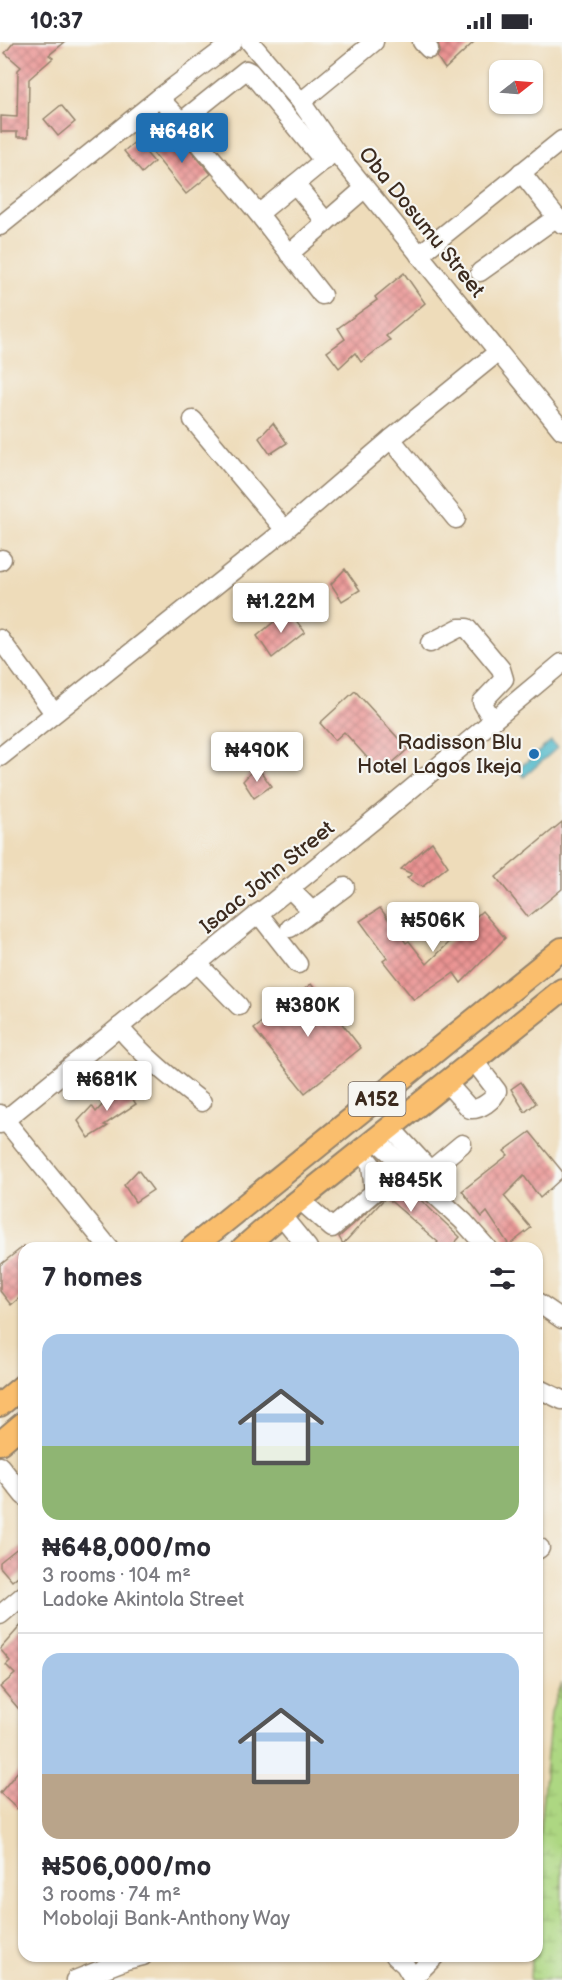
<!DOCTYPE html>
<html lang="en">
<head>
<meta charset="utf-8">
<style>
  :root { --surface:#fff; --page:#f7f7f7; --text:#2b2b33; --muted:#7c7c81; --line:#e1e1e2; --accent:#1f6fb2 }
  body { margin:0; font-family:"Balsamiq Sans",sans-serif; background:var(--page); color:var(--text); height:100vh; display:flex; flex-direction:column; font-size:22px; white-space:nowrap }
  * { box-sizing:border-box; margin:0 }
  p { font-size:20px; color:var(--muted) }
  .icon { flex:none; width:33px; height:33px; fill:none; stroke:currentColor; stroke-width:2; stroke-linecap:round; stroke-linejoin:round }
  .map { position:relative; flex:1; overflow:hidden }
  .details { position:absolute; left:18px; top:1200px; width:525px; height:720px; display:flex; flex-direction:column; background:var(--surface); border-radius:18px; box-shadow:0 2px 4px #0004 }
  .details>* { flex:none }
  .needle { width:39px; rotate:73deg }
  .tools { position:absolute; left:489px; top:18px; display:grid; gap:12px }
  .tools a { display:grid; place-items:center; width:54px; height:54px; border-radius:12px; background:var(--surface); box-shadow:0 2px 4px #0004; font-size:30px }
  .price { position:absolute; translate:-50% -51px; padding:0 14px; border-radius:6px; background:#fff; color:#222; font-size:20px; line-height:39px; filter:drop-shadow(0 2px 3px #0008) }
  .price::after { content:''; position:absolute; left:50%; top:36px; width:18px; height:14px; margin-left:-9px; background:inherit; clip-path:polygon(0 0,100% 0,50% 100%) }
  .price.active { background:var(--accent); color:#fff }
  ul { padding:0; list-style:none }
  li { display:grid; align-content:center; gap:12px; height:318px; padding:0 24px }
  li+li { border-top:2px solid var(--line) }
  li span { display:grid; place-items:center; height:186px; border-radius:18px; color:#555 }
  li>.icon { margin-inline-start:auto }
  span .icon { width:108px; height:108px; fill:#fffc; stroke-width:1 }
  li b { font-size:26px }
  h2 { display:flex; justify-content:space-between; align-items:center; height:72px; padding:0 24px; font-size:26px }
  .status { display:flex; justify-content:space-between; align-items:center; height:42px; padding:0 30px; background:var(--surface); direction:ltr }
  .status svg { height:16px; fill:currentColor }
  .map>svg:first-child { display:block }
  .wetland { fill:url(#wetland-marsh); stroke:#748050; stroke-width:1.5 }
  .water { fill:#4ab6c7; stroke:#427072; stroke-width:1.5 }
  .building { fill:url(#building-cross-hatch) }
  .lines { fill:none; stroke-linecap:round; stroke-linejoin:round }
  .minor-casing { stroke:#94836c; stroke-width:21 }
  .major-casing { stroke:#94836c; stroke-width:26 }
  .minor { stroke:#fff; stroke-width:18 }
  .major { stroke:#fabe6d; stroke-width:22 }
  .poi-dot { fill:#1f6fb2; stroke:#f6f6f2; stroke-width:2 }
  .labels { text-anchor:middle; stroke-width:4.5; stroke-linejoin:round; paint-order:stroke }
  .shield { fill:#f6f6f2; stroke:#73675e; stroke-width:1.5 }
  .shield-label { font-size:20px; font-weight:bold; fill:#3b2a1e }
  .street-label { font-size:21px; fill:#3b2a1e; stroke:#f6f6f2 }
  .poi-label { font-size:21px; fill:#3b2a1e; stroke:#f6f6f2; text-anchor:end }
</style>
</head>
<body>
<div class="status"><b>10:37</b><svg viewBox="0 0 49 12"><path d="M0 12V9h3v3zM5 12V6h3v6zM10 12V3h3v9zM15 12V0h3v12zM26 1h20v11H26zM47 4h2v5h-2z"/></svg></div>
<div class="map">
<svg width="562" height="1938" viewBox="0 0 562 1938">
  <defs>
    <pattern id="wetland-marsh" width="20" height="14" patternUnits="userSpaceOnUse" patternTransform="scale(1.5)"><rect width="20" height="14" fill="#add782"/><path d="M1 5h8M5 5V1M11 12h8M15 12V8" fill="none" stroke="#96b970"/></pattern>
    <pattern id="building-cross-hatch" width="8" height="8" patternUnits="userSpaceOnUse" patternTransform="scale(1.5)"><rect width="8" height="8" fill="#ea9392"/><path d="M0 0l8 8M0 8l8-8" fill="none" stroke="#bf7877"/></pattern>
  </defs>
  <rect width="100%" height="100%" fill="#f6f6f2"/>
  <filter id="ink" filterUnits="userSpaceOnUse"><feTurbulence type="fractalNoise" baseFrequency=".0167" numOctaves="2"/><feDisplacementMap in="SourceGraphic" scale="12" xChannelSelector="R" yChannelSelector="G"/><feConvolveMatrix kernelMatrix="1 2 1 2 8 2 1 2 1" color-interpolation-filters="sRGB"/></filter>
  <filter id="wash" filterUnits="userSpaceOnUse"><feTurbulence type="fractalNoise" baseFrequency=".008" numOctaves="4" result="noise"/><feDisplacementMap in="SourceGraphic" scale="24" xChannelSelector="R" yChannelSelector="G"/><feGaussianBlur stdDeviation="1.35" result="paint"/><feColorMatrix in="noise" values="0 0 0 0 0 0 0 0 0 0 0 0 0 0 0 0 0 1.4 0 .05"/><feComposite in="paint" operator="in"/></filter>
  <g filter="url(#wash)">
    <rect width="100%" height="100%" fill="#eedcba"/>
    <polygon class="wetland" points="562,1641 562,1938 530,1938 531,1914 537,1914 537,1816 551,1670"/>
    <polygon class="water" points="551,699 557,706 524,735 518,727"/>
    <g id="blocks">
      <g class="building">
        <polygon points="14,0 65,0 49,13 53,16 29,37 28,95 17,95 17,90 1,90 1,74 17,75 18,28 21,25 5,11"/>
        <polygon points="440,0 474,0 445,27 437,15 440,9 438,1"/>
        <polygon points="61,63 75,80 58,94 44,77"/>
        <polygon points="177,92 211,132 186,152 153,111"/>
        <polygon points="136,99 154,120 142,131 124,109"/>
        <polygon points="404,231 425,261 386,294 390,298 361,320 355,311 339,326 327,310 345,297 338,286 377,258 375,255"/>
        <polygon points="273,381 287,401 270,412 259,396"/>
        <polygon points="345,527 360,548 342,559 331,542"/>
        <polygon points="288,568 305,590 272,616 257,594"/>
        <polygon points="355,649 408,707 381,731 344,690 335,698 320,681"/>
        <polygon points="257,724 271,744 254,756 243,739"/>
        <polygon points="562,780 562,847 528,875 496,835"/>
        <polygon points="432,800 448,824 422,845 407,836 412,832 401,827"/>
        <polygon points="380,866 406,901 409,899 427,922 482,869 505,896 461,941 454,931 414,958 383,919 387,916 360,879"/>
        <polygon points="311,942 361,1006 305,1051 254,987"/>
        <polygon points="521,1040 536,1061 525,1070 511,1047"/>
        <polygon points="122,1041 136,1062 104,1083 108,1084 89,1096 78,1079 92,1064 96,1070"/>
        <polygon points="530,1090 562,1129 562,1136 540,1156 524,1134 504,1154 531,1186 509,1203 487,1170 482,1175 462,1149 508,1113 504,1109"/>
        <polygon points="138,1128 153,1148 135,1160 124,1143"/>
        <polygon points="389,1128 460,1195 450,1206 433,1206 438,1200 386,1155 343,1202 339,1195 384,1155 383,1133"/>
        <polygon points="24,1204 24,1252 11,1263 0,1249 0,1223"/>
        <polygon points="24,1501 24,1529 12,1539 0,1525 0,1520"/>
        <polygon points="24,1580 24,1673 0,1645 15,1632 6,1623 10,1619 0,1607"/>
        <polygon points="24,1722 24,1758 17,1767 0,1751"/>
      </g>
    </g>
  </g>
  <g filter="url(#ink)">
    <use href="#blocks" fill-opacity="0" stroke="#94836c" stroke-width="1.5"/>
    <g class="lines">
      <g class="minor-casing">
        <g id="minor">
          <polyline points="250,0 301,60 335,109 562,388"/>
          <polyline points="422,0 429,7"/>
          <polyline points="159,56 178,76 257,170 262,169 329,114"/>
          <polyline points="301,60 374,0"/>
          <polyline points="181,80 246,28 250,30 324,119"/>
          <polyline points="521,130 562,182"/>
          <polyline points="295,142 326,180"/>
          <polyline points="257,170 322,253"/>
          <polyline points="0,184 159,56 233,0"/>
          <polyline points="289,212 365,146"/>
          <polyline points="419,213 562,98"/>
          <polyline points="480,230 557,175"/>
          <polyline points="193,378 285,488"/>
          <polyline points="391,397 456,477"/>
          <polyline points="0,519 2,517"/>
          <polyline points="0,597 54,671"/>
          <polyline points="430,601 459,586 467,586 501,627 504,637 482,660 493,679"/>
          <polyline points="0,715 285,488 391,397 498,310"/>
          <polyline points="289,846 313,870"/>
          <polyline points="258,871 298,922"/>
          <polyline points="290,886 345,845"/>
          <polyline points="197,921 239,964"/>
          <path d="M119 985C143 1014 172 1037 202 1060"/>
          <path d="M447 1041 470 1067C480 1068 494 1058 497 1049L474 1019"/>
          <polyline points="0,1072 109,1206"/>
          <polyline points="0,1082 386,768 562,621"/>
          <polyline points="391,1086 428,1126 433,1126 462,1102"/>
          <polyline points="376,1098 464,1180 487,1206"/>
          <polyline points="300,1158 332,1186 374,1150 371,1122 361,1110"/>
          <polyline points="281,1173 308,1206"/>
          <polyline points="537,1260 562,1277"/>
          <polyline points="537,1346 562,1358"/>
          <polyline points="0,1424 24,1454"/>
          <polyline points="537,1508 540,1506"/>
          <polyline points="0,1573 24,1553"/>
          <polyline points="395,1914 405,1923 414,1938"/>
          <polyline points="413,1936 435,1914"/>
          <polyline points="75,1938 126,1918 143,1914"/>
        </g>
      </g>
      <g class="major-casing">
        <g id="major">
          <polyline points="192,1206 562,907"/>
          <polyline points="243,1206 281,1173 562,948"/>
          <polyline points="0,1363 24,1343"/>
          <polyline points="0,1401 24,1381"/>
        </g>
      </g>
      <use href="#minor" class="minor"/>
      <use href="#major" class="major"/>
    </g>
  </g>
  <circle class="poi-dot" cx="534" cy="712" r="6"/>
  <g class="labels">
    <rect class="shield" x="348.5" y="1040" width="57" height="34" rx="4.5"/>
    <g class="shield-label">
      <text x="377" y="1064">A152</text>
    </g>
    <g class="street-label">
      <text transform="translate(422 180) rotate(51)" y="7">Oba Dosumu Street</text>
      <text transform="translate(267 835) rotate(-39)" y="7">Isaac John Street</text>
    </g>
    <g class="poi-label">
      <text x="522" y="707">Radisson Blu<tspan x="522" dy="24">Hotel Lagos Ikeja</tspan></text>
    </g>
  </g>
</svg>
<div class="tools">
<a><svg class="needle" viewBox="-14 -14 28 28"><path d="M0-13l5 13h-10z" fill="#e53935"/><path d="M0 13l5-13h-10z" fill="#7c7c81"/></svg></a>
</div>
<b class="price active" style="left:182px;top:122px">₦648K</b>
<b class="price" style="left:281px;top:592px">₦1.22M</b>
<b class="price" style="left:257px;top:741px">₦490K</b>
<b class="price" style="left:433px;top:911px">₦506K</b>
<b class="price" style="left:308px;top:996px">₦380K</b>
<b class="price" style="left:107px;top:1070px">₦681K</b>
<b class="price" style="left:411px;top:1171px">₦845K</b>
<section class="details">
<h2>7 homes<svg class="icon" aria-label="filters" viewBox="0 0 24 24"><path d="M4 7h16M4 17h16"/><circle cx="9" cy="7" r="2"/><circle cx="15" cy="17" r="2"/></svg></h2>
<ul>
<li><span style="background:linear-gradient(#a9c7e8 60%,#8fb573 0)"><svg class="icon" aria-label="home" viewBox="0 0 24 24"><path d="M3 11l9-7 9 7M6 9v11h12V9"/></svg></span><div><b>₦648,000/mo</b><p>3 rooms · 104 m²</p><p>Ladoke Akintola Street</p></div></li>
<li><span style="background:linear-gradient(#a9c7e8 65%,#b9a48a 0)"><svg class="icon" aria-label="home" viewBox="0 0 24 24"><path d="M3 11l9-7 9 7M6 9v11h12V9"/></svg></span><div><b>₦506,000/mo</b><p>3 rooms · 74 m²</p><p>Mobolaji Bank-Anthony Way</p></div></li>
</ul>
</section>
</div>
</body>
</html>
